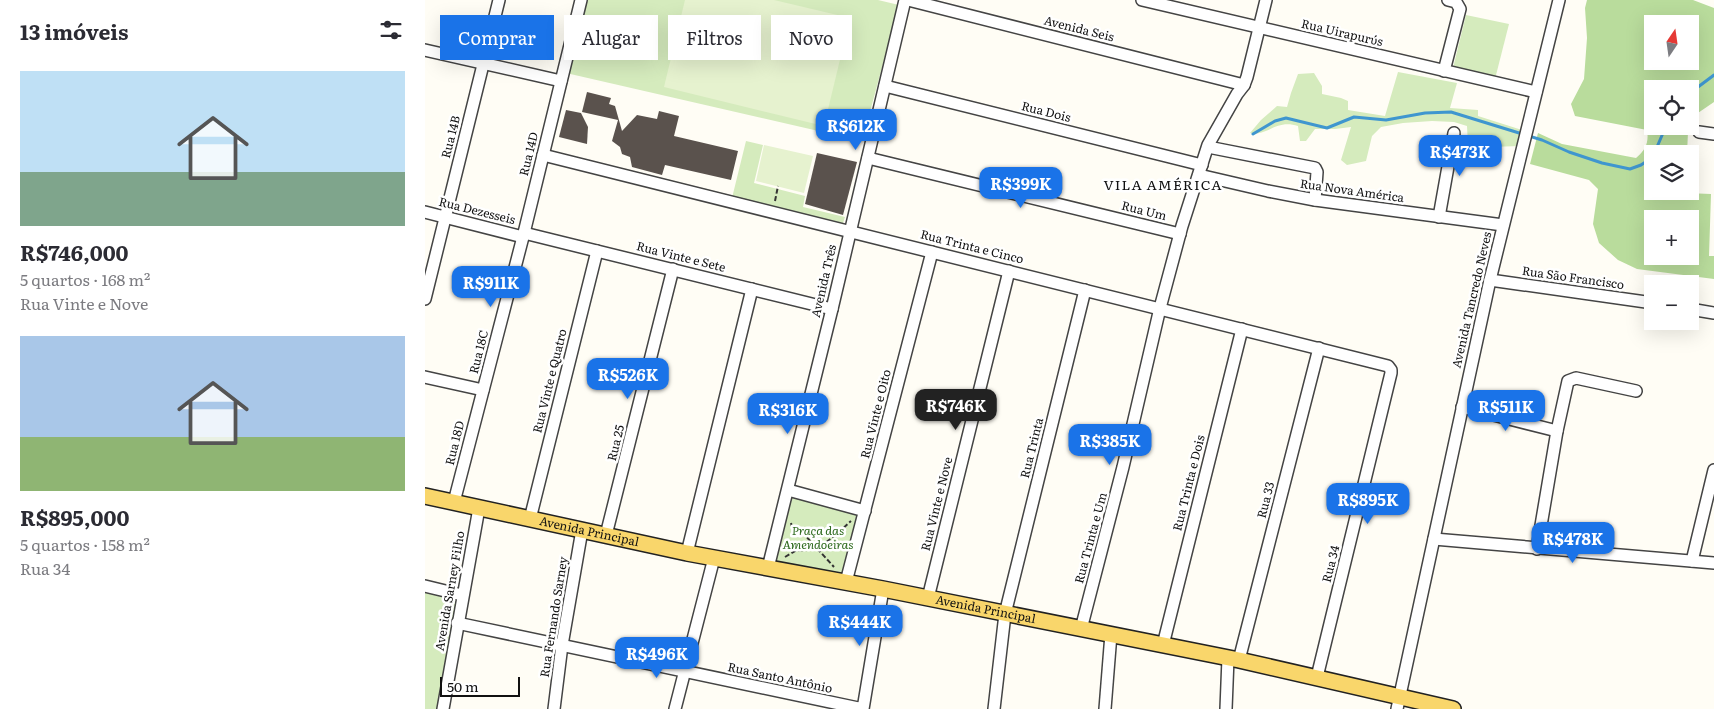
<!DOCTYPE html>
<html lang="pt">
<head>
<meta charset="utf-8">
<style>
  :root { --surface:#fff; --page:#f7f7f7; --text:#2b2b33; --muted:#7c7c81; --accent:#1a73e8 }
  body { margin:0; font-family:Literata,serif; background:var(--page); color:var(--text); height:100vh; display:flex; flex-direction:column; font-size:19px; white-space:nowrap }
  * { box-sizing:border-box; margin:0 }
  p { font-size:16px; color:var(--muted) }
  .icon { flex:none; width:28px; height:28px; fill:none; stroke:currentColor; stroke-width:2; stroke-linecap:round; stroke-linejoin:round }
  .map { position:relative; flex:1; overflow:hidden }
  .sheet { display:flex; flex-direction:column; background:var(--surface); width:425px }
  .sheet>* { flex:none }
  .guide { position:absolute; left:15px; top:15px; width:475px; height:45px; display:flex; gap:10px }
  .needle { width:32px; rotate:13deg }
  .buttons { position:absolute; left:1219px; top:15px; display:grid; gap:10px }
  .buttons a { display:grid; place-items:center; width:55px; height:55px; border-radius:0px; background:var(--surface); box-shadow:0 5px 20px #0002; font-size:25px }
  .scale { position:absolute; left:15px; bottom:12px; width:80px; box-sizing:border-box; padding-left:5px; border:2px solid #111; border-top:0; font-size:14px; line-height:18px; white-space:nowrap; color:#111; -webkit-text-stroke:4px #fff; paint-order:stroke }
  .price { position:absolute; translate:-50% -42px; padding:0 11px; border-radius:10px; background:var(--accent); color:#fff; font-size:16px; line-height:32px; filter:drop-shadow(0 1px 2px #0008) }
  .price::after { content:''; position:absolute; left:50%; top:30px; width:15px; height:11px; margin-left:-8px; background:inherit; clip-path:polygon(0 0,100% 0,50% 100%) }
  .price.active { background:#222; color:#fff }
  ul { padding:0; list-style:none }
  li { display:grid; align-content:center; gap:10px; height:265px; padding:0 20px }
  li span { display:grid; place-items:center; height:155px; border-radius:0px; color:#555 }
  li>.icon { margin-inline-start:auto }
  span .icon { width:90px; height:90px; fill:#fffc; stroke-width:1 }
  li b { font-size:21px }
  h2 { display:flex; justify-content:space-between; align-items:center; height:60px; padding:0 20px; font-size:21px }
  .tag { padding:0 18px; border-radius:0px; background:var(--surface); box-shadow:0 5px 20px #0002; font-size:18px; line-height:45px }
  .tag.active { background:var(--accent); color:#fff }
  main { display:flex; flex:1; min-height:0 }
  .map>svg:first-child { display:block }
  .green { fill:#d5ebbd }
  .forest { fill:#b9dc9c; fill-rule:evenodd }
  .pitch { fill:#e6f2cf }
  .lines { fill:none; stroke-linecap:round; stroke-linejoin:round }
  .stream { stroke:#3f96cf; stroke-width:3 }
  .building { fill:#5a524d }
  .minor-casing { stroke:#444; stroke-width:14 }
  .major-casing { stroke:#222; stroke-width:18 }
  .path { stroke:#333; stroke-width:2; stroke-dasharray:5 2.5; stroke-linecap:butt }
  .minor { stroke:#fff; stroke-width:11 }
  .major { stroke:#f9d66b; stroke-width:15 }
  .labels { text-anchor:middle; stroke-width:5; stroke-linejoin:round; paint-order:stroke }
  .street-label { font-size:12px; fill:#111; stroke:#fff }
  .park-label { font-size:12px; font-style:italic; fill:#2f6b1f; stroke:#fff }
  .neighbourhood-label { font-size:14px; letter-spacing:1px; fill:#111; stroke:#fff }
</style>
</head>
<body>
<main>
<section class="sheet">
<h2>13 imóveis<svg class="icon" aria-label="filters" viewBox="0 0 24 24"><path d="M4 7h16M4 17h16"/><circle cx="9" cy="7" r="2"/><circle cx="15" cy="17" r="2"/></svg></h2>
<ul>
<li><span style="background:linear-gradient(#bfe0f5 65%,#7fa58c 0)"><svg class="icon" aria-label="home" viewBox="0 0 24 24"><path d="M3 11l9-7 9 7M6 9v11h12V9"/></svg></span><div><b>R$746,000</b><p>5 quartos · 168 m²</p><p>Rua Vinte e Nove</p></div></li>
<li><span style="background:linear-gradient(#a9c7e8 65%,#8fb573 0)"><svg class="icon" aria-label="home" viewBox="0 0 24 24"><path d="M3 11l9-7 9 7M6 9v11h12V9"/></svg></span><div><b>R$895,000</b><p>5 quartos · 158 m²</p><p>Rua 34</p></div></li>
</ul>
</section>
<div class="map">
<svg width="1289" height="709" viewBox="0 0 1289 709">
  <rect width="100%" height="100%" fill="#fffdf5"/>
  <g class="green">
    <polygon points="161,0 453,0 474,5 437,141 141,73"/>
    <polygon points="1041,15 1084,24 1070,79 1028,68"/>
    <path d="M973 72 1032 83 1025 108 1053 110V116L1097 130 1095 146 1065 147 1043 145 1042 126 1029 122 1007 121 978 123 956 127 947 136 941 161 922 165 916 160 926 127 910 129H890L881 141H875L873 126C850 119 842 137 825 133L836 120 852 106 862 107 866 93 873 74 889 73 897 86V94L916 98 923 101V110L960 116Z"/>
    <polygon points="321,141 338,145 329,183 380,196 378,207 420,217 418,223 307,198"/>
    <polygon points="363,492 438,511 421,581 345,567"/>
    <polygon points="0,587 36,596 19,709 0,709"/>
  </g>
  <path class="forest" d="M1162 0H1268L1289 8V102L1270 115 1263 132 1262 154H1228V191H1261V193L1286 194 1284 256H1289V279L1212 269 1193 260 1174 243 1168 224 1173 189 1164 180 1105 164 1113 133 1137 144 1211 158C1221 150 1224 142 1222 130L1150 116 1146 104 1159 79 1162 38 1160 8ZM1228 24H1265V61H1228ZM1228 89H1265V126H1228ZM1228 219H1265V256H1228Z"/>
  <g class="pitch">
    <polygon points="260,0 349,0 425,18 399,126 239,87"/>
    <polygon points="339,145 388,156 379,193 331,181"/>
  </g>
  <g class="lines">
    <g class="stream">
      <polyline points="1265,93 1289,75"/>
      <polyline points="828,134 850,121 861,118 902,128 929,117 961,120 1000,113 1026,112 1117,140 1144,152 1177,163 1205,169 1216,165 1228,157"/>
      <polyline points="1229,154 1241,126"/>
    </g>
  </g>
  <g class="building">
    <polygon points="162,92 186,98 184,104 190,106 197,131 212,115 232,119 234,111 254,116 249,136 313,151 306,180 240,165 237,175 207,167 205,157 197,154 195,147 187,141 193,120 157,112"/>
    <polygon points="141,110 156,113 163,127 162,144 134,137"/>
    <polygon points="392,153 432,162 418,215 380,204"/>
  </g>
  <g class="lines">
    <g class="minor-casing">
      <g id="minor">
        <polyline points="483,0 819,85"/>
        <polyline points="717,0 1111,92"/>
        <polyline points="0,50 136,81"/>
        <polyline points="1019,71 1035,9 1031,2 1023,0"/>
        <polyline points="460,86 777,165"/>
        <polyline points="1274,132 1289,134"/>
        <polyline points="783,147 890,168 892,172 890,200"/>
        <polyline points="118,155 963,366 966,370 966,373 892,677"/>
        <polyline points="443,158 755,234"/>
        <polyline points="774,175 843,191 890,200 1078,225"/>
        <polyline points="0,212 98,237"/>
        <polyline points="1014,217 1029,133"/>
        <polyline points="99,233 407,309"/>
        <polyline points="1065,280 1228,303"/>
        <polyline points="0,299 74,0"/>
        <polyline points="1265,309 1289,313"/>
        <polyline points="0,377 58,390"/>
        <polyline points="1037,407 1132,431"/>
        <polyline points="363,490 440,511"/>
        <polyline points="29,502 99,233 156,0"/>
        <polyline points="105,519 172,251"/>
        <polyline points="181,535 248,269"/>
        <polyline points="1009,539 1289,563"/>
        <polyline points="1112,549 1132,431 1143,381 1151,378 1211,391"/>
        <polyline points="262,553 327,289"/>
        <polyline points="1267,561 1289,470"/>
        <polyline points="343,568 407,309 480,0"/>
        <polyline points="421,582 507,252"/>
        <polyline points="0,586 37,595"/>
        <polyline points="503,598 584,271"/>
        <polyline points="32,623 438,709 458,589"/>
        <polyline points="656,629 698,467 735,308 757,226 783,145 812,94 819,85 822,77 841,0"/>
        <polyline points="738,645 817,329"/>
        <polyline points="814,660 894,348"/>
        <polyline points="18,709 54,508"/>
        <polyline points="129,709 137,645 157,530"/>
        <polyline points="250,709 289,558"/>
        <polyline points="569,709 580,614 660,290"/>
        <polyline points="680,709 686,634"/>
        <polyline points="801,709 803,658"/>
        <polyline points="972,709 1065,280 1134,0"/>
      </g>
    </g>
    <g class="major-casing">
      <g id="major">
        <path id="s1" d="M0 496 262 553 458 589 814 660 1028 709"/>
      </g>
    </g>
    <g class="path">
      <polyline points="350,201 353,186"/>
      <polyline points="366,523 367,527 378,533 409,567"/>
      <path d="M360 557 372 550C395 553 410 535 426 521"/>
    </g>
    <use href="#minor" class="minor"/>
    <use href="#major" class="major"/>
  </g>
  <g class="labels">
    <g class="street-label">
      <text transform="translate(654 29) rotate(14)" y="4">Avenida Seis</text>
      <text transform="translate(917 33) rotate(13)" y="4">Rua Uirapurύs</text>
      <text transform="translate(621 112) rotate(14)" y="4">Rua Dois</text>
      <text transform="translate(26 137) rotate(-76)" y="4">Rua 14B</text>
      <text transform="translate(104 154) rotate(-76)" y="4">Rua 14D</text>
      <text transform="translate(927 191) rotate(8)" y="4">Rua Nova América</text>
      <text transform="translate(52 211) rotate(14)" y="4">Rua Dezesseis</text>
      <text transform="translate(719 211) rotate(14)" y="4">Rua Um</text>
      <text transform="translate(547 247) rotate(14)" y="4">Rua Trinta e Cinco</text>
      <text transform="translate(256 257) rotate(14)" y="4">Rua Vinte e Sete</text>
      <text transform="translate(1148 278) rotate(8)" y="4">Rua São Francisco</text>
      <text transform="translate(399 281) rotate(-77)" y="4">Avenida Três</text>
      <text transform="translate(1047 300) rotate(-77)" y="4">Avenida Tancredo Neves</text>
      <text transform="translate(54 352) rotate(-76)" y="4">Rua 18C</text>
      <text transform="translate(125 381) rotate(-76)" y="4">Rua Vinte e Quatro</text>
      <text transform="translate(451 414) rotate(-76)" y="4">Rua Vinte e Oito</text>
      <text transform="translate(30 443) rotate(-76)" y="4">Rua 18D</text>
      <text transform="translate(191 443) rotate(-76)" y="4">Rua 25</text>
      <text transform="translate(607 448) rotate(-76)" y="4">Rua Trinta</text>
      <text transform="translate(764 483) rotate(-76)" y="4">Rua Trinta e Dois</text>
      <text transform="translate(841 500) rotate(-76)" y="4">Rua 33</text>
      <text transform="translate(512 504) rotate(-76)" y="4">Rua Vinte e Nove</text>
      <text dy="4" stroke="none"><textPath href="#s1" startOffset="168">Avenida Principal</textPath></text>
      <text transform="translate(666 538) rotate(-75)" y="4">Rua Trinta e Um</text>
      <text transform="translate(906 564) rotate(-76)" y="4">Rua 34</text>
      <text transform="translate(25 591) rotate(-80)" y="4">Avenida Sarney Filho</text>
      <text dy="4" stroke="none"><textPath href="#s1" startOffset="572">Avenida Principal</textPath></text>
      <text transform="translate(129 617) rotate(-81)" y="4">Rua Fernando Sarney</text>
      <text transform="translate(355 678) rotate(12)" y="4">Rua Santo Antônio</text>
    </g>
    <g class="park-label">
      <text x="393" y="535">Praça das<tspan x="393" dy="14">Amendoeiras</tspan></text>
    </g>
    <g class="neighbourhood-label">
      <text x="738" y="190">VILA AMÉRICA</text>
    </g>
  </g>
</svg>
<div class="buttons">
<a><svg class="needle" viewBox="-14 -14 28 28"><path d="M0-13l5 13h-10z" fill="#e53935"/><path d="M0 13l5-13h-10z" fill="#7c7c81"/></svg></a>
<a><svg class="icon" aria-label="locate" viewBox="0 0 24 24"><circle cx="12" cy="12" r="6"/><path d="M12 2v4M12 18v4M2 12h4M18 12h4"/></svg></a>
<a><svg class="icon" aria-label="layers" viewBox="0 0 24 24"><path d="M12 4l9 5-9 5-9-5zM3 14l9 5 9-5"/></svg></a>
<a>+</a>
<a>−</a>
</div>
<div class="scale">50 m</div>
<b class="price" style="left:431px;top:151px">R$612K</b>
<b class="price" style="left:1035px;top:177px">R$473K</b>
<b class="price" style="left:596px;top:209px">R$399K</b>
<b class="price" style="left:66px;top:308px">R$911K</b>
<b class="price" style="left:203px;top:400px">R$526K</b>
<b class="price active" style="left:531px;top:431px">R$746K</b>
<b class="price" style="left:1081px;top:432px">R$511K</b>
<b class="price" style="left:363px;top:435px">R$316K</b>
<b class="price" style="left:685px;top:466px">R$385K</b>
<b class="price" style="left:943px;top:525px">R$895K</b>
<b class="price" style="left:1148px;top:564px">R$478K</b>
<b class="price" style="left:435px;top:647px">R$444K</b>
<b class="price" style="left:232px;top:679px">R$496K</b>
<div class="guide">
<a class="tag active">Comprar</a>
<a class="tag">Alugar</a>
<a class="tag">Filtros</a>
<a class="tag">Novo</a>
</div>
</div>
</main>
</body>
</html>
